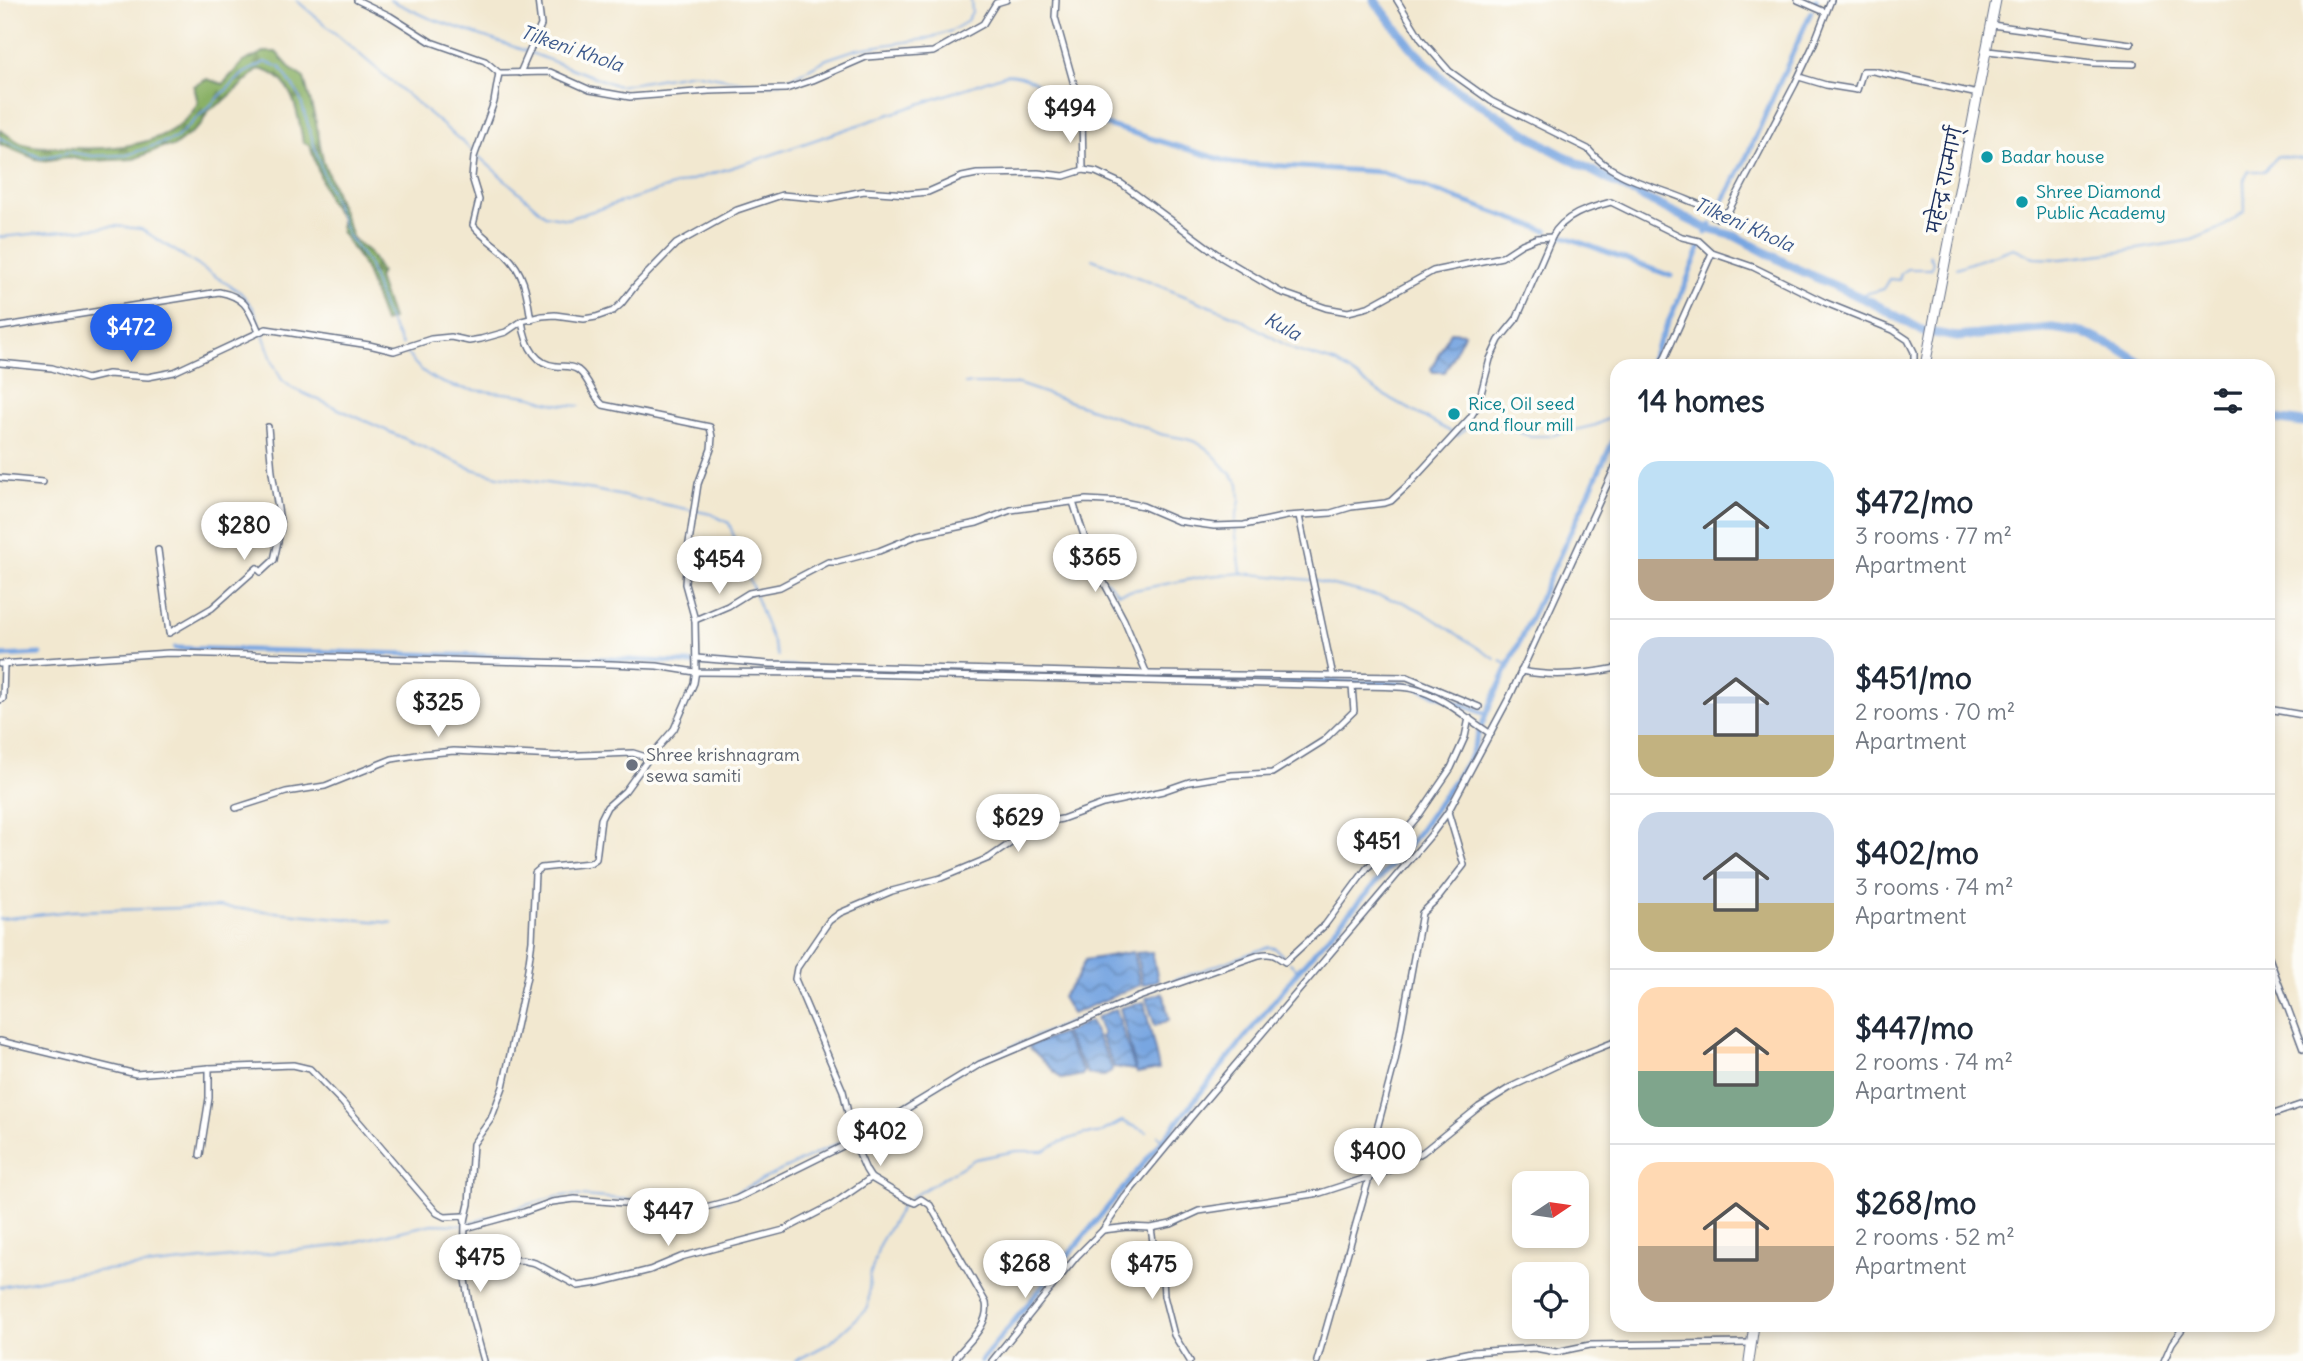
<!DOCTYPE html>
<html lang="en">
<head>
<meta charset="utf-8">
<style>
  :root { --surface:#fff; --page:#f2f2f3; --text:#1f2937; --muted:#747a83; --line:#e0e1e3; --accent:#2563eb }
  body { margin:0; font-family:Delius,"Playpen Sans Deva",sans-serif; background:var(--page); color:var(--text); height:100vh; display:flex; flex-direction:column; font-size:26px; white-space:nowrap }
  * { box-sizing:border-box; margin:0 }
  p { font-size:23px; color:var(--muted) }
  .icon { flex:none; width:38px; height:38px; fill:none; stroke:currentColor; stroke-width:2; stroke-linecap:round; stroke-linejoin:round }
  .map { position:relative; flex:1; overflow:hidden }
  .details { position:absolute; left:1610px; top:359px; width:665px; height:973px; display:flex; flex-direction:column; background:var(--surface); border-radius:21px; box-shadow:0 4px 10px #0003 }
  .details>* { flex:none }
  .needle { width:46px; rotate:77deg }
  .fabs { position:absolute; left:1512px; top:1171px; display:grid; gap:14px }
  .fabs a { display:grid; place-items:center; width:77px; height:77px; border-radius:14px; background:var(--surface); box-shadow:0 4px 10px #0003; font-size:35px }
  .price { position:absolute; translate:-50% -60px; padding:0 16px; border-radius:24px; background:#fff; color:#222; font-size:23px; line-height:46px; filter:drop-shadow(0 2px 4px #0008) }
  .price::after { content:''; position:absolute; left:50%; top:42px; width:21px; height:16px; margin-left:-10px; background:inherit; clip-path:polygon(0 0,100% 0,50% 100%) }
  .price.active { background:var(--accent); color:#fff }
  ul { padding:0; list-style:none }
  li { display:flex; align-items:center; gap:21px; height:175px; padding:0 28px }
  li+li { border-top:2px solid var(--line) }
  li span { display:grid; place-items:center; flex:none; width:196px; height:140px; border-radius:21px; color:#555 }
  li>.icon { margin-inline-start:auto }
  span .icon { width:84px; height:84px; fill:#fffc; stroke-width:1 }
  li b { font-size:30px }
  h2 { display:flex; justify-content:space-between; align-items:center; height:84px; padding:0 28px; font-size:30px }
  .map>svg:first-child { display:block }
  .forest { fill:url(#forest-firs); stroke:#527062; stroke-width:2 }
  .water { fill:url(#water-waves); stroke:#4a6aa0; stroke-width:2 }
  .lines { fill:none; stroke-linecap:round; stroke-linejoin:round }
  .stream { stroke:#78a6e1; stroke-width:2 }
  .canal { stroke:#78a6e1; stroke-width:5 }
  .river { stroke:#78a6e1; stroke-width:9 }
  .street-casing { stroke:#667086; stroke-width:8 }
  .highway-casing { stroke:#667086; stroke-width:11 }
  .street { stroke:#fff; stroke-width:5 }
  .highway { stroke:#fff; stroke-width:9 }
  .culture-dot { fill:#0f9aa8; stroke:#fdfcf7; stroke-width:2.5 }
  .worship-dot { fill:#6b7280; stroke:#fdfcf7; stroke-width:2.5 }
  .labels { text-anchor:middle; stroke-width:7; stroke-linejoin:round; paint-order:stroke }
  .culture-label { font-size:18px; fill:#0d838f; stroke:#fdfcf7; text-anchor:start }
  .street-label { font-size:18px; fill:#1b2f5e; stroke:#fdfcf7 }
  .worship-label { font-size:18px; fill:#5b616d; stroke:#fdfcf7; text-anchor:start }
  .water-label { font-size:19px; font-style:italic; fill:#3c598c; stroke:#fdfcf7 }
</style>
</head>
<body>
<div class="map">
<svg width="2303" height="1361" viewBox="0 0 2303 1361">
  <defs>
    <pattern id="forest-firs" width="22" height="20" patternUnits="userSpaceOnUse" patternTransform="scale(1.75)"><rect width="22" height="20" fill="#8ab166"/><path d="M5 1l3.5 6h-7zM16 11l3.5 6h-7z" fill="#709057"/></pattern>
    <pattern id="water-waves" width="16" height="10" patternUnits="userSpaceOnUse" patternTransform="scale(1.75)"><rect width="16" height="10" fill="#78a6e1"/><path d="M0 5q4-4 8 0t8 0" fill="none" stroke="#6288ba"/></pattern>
  </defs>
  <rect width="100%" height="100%" fill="#fdfcf7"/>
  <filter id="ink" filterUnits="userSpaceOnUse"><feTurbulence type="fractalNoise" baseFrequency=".0143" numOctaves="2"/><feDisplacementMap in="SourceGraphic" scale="14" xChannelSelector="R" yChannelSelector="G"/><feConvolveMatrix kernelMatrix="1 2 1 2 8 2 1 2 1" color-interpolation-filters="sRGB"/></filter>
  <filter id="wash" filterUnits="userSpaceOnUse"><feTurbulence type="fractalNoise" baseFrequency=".00686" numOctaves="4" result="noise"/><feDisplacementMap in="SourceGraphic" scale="28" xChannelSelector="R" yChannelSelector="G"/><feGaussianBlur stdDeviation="1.57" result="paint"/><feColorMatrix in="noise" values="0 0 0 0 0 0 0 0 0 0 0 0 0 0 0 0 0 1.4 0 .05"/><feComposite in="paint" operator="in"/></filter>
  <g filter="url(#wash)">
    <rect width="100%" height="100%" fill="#f2e8d0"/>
    <path class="forest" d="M264 52H276L292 70 304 78 316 122 323 161 353 239 369 252 381 272 378 278 392 319 384 322 365 268 341 231V219L328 199 310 146 303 142C298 113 293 75 259 69L224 101 208 111 201 125 173 147 165 146 134 159 87 161 68 157 41 161 0 144V130C7 134 15 141 23 144 34 148 44 147 56 147 103 151 172 150 198 103L194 86 207 79 223 84 243 62Z"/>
    <g class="water">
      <polygon points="1450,332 1464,333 1463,336 1445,372 1433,372 1431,369"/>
      <polygon points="1133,952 1140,985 1072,1014 1062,997 1076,979 1085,960"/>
      <polygon points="1152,952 1158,980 1143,985 1136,953"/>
      <polygon points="1161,993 1164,995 1169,1020 1155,1026 1146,998"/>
      <polygon points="1144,1002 1159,1069 1137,1073 1120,1008"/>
      <polygon points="1116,1009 1135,1070 1114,1067 1101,1037 1103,1034 1096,1018"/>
      <polygon points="1090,1021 1112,1068 1111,1072 1104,1076 1088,1074 1064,1033"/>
      <polygon points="1062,1034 1084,1072 1082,1075 1062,1079 1028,1046"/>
    </g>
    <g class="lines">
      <g class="stream">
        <polyline points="296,0 473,151"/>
        <polyline points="390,0 429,18 526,51"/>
        <polyline points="531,53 618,86 693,73 763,85 784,82 827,59 857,49 926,39 951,31 966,22 972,12 971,0"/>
        <polyline points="0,138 41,158 69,152 92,156 127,155 176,138 243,74 265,62 280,67 299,95 322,171 348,236 368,263 384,310 402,345"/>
        <path d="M477 155 545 215 567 219 759 159 1007 74C1042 76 1051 100 1080 115"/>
        <polyline points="0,237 116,226 141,229 240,292 254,309 274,365 282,380 292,388 472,469 498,476 594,490 711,514 729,523 753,589"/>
        <polyline points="1092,259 1237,317 1294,350 1337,363 1380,393 1453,433"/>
        <polyline points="1956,268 2014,248 2034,258 2061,259 2120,252 2192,240 2223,227 2245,211 2244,180 2249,171 2264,171 2278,156 2303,159"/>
        <polyline points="1857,296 1883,289 1889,279 1899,280 1901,273 1907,269 1931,269 1933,262 1929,255"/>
        <path d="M405 350C434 399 485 387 532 397 537 398 542 401 547 402 558 405 569 405 580 406"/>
        <path d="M965 384H1018L1145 427C1165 439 1175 434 1193 441 1214 449 1223 468 1239 483L1240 501 1235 522"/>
        <polyline points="1615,422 1617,424"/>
        <polyline points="1457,436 1472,423 1506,428 1530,436 1550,436 1596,425 1607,419"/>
        <polyline points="1235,528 1241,572"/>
        <polyline points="1106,580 1118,593 1208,576 1242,573 1311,580"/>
        <polyline points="1316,581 1403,602 1423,612 1495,659"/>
        <polyline points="755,595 778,656"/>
        <polyline points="1501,661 1509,665"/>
        <polyline points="0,919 71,911 221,907 393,923"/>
        <polyline points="1290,963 1298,971"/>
        <polyline points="856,1134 979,1060 1147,990 1268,947 1275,948 1285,958"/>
        <polyline points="1158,1135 1162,1141"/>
        <polyline points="910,1198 975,1159 1016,1151 1044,1151 1060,1142 1085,1134 1098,1134 1122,1121 1147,1132"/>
        <polyline points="718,1201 851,1137"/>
        <path d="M467 1223C501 1215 533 1200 568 1195L702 1205"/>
        <polyline points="0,1287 77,1273 337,1246 432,1224 462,1225"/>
        <polyline points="795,1361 830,1343 868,1308 870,1276 880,1243 905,1201"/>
      </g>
      <g class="canal">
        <polyline points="1815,3 1816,0"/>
        <polyline points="1090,120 1233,163 1382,172 1547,231"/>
        <polyline points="1716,214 1746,158 1811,12"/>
        <polyline points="1706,233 1711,225"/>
        <polyline points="1558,234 1671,276"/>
        <polyline points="1648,366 1685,285 1700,247"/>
        <polyline points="175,648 612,659 740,666 1404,684 1415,686 1486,714"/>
        <polyline points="0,656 41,654"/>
        <polyline points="981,1361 1162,1141 1298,971 1411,843 1469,759 1486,714 1617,432"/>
      </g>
      <g class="river">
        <polyline points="1374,0 1415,52 1447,83 1551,149 1638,195 1708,229 1735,236 1797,269 1871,302 1923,331 1957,337 2053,328 2084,333 2119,349 2146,366"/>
        <polyline points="2268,418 2303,423"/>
      </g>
    </g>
  </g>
  <g filter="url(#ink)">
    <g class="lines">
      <g class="street-casing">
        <g id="street">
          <polyline points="357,0 390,16 431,42 485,61 499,73"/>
          <polyline points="1056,0 1055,17 1082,113 1083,170"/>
          <path d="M1397 0 1421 39 1449 71 1491 101 1588 149C1612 179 1656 186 1690 201 1695 203 1701 205 1705 208 1710 212 1711 216 1717 218L1729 210 1795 84 1813 46 1831 0"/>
          <polyline points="1798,0 1825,12"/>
          <polyline points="1992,25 2131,44"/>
          <polyline points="1988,51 2093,63 2134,64"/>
          <polyline points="520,73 541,25 538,0"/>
          <polyline points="1799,77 1826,85 1857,90 1863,71 1873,71 1978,94"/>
          <path d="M531 320C527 295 525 273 506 255 495 244 483 238 473 225L479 200 472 177 474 157 494 102 499 73 550 72 590 90 630 97 709 91 786 89 813 80 866 57 933 52 983 24 996 3 1006 0"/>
          <path d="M0 327 219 292C246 297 249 309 259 332"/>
          <path d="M0 363 52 368 87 379 108 374 148 377 174 372 266 329 369 345 394 351 431 339 451 337 469 341 481 339 506 332 522 321 542 316 555 315 584 319 596 317 613 311 621 304 636 285 676 244 737 210 782 195 825 199 864 191 907 194 928 192 962 177 977 174 1038 173 1064 176 1083 170 1096 172 1122 184 1221 257 1280 292 1326 308 1348 312 1368 307 1433 271 1502 257 1522 244 1537 238 1552 237C1563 215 1589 208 1611 202L1682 237 1699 241 1712 253 1753 267 1826 303 1893 330 1908 340 1914 352V366"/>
          <polyline points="1661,366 1712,253"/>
          <polyline points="0,478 43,482"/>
          <polyline points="1073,502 1092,560 1124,620 1147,674"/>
          <polyline points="1299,516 1333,676"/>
          <polyline points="158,550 169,633 212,608 257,568 261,572 274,560 281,527 272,472 268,427"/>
          <polyline points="695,620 728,606 749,593 780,587 828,562 837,562 879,551 918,535 977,523 1011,510 1086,500 1123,502 1143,506 1178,521 1214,526 1244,525 1287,516 1331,513 1351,507 1385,503 1391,501 1409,484 1470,418 1478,405 1490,359 1499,340 1517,318 1552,237"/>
          <polyline points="696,658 769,664 1147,674 1407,677 1479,707"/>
          <path d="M0 664 169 653 611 664 657 666 695 672 819 673 1352 686C1371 687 1395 685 1414 689 1443 696 1466 718 1491 734"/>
          <path d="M1521 671C1551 677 1587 674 1617 668"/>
          <polyline points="0,700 3,699 4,664"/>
          <polyline points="2268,709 2303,715"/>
          <polyline points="236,808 286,792 325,786 392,759 423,754 454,751 556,756 633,753 649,758"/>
          <polyline points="2268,955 2303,1049"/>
          <polyline points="0,1041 136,1074 209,1068 293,1065 310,1069 342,1102 437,1213 445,1217 463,1216 465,1221"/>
          <polyline points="2268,1116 2303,1104"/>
          <polyline points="200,1155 209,1098 209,1068"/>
          <path d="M466 1228 524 1212 552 1202 575 1199 698 1209 736 1199 855 1140 980 1064 1139 997 1259 955C1271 952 1275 955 1285 962L1325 925 1367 868 1403 834 1419 815 1451 768 1465 737 1469 718"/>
          <polyline points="1151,1228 1155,1256 1163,1278 1164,1296 1174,1335 1190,1361"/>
          <polyline points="1103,1230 1128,1227 1151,1228 1171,1224 1199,1211 1320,1193 1394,1169 1423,1152 1479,1107 1511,1087 1566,1061 1617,1041"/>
          <polyline points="464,1263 521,1260 535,1263 578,1286 598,1283 650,1270 681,1257 784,1230 832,1205 871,1178"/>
          <path d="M484 1361 470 1310 464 1274 465 1221 469 1204 473 1144 491 1119 503 1087 527 976 532 940 535 873 541 868 590 863 596 859 601 819 607 807 625 791 649 758 674 729 694 683 696 670 695 620 685 584 687 556 698 484 711 449 712 437 710 427 603 405C592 396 590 379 578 370 570 365 564 367 556 366 533 364 525 341 522 321"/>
          <path d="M955 1361 957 1356C969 1341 990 1324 986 1303L930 1205 921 1199 915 1203 910 1201 871 1178 866 1170 856 1147 843 1091 795 979 797 968 829 921 840 913 892 891 941 878 989 858 1040 823 1062 819 1103 804 1163 791 1189 782 1232 775 1272 773 1323 741 1354 711 1352 686"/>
          <polyline points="992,1361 1077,1256 1103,1230 1125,1197 1191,1117 1431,835 1448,812 1510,696 1617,463"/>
          <polyline points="1317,1361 1369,1178 1377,1129 1395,1061 1422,913 1439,897 1464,865 1448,812"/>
          <polyline points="1428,1361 1471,1352 1535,1348 1556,1352 1590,1345 1752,1343"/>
          <polyline points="2164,1361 2172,1343 2185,1325"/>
        </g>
      </g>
      <g class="highway-casing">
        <g id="highway">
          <polyline points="1925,366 1996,0"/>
          <polyline points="1749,1361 1754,1325"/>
        </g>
      </g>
      <use href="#street" class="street"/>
      <use href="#highway" class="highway"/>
    </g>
  </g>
  <g class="culture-dot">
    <circle cx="1987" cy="157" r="7"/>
    <circle cx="2022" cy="202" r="7"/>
    <circle cx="1454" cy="414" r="7"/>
  </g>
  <circle class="worship-dot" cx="632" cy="765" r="7"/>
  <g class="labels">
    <g class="culture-label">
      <text x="2001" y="163">Badar house</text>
      <text x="2036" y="198">Shree Diamond<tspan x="2036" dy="21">Public Academy</tspan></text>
      <text x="1468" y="410">Rice, Oil seed<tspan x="1468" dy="21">and flour mill</tspan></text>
    </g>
    <g class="street-label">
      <text transform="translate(1945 180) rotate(-78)" y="6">महेन्द्र राज्मार्ग्</text>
    </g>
    <g class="worship-label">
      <text x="646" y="761">Shree krishnagram<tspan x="646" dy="21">sewa samiti</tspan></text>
    </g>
    <g class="water-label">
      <text transform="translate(572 48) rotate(19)" y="7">Tilkeni Khola</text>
      <text transform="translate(1744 224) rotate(24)" y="7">Tilkeni Khola</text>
      <text transform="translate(1283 326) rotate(28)" y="7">Kula</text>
    </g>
  </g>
</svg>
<div class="fabs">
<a><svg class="needle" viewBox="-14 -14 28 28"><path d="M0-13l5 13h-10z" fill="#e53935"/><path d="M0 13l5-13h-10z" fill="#747a83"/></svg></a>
<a><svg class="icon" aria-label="locate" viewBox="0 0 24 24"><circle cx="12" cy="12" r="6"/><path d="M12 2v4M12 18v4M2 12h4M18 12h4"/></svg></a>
</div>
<b class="price" style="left:1070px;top:145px">$494</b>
<b class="price active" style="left:131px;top:364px">$472</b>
<b class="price" style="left:244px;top:562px">$280</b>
<b class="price" style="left:1095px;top:594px">$365</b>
<b class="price" style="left:719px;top:596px">$454</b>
<b class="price" style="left:438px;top:739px">$325</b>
<b class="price" style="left:1018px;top:854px">$629</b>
<b class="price" style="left:1377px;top:878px">$451</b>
<b class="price" style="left:880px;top:1168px">$402</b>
<b class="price" style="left:1378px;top:1188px">$400</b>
<b class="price" style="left:668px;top:1248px">$447</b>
<b class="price" style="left:480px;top:1294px">$475</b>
<b class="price" style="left:1025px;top:1300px">$268</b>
<b class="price" style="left:1152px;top:1301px">$475</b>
<section class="details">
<h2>14 homes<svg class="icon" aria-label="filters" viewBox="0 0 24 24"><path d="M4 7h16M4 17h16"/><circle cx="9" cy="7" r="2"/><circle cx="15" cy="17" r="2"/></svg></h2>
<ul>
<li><span style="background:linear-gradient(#bfe0f5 70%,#b9a48a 0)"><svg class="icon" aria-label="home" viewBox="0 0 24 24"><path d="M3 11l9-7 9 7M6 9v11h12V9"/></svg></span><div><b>$472/mo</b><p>3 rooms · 77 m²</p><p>Apartment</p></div></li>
<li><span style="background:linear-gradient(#c9d6e8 70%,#c2b280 0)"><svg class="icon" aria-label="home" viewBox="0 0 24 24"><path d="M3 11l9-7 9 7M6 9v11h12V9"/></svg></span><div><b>$451/mo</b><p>2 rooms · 70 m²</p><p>Apartment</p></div></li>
<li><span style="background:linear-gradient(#c9d6e8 65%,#c2b280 0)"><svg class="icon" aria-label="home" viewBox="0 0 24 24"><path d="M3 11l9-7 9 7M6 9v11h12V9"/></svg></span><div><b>$402/mo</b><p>3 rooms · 74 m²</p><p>Apartment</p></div></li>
<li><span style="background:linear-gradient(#ffd9b3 60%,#7fa58c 0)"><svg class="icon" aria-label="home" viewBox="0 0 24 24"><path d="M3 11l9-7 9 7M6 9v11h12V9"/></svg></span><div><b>$447/mo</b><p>2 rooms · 74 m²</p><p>Apartment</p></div></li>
<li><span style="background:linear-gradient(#ffd9b3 60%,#b9a48a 0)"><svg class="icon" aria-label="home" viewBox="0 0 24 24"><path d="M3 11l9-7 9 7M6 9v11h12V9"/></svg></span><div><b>$268/mo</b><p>2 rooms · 52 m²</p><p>Apartment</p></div></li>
</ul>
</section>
</div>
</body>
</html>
